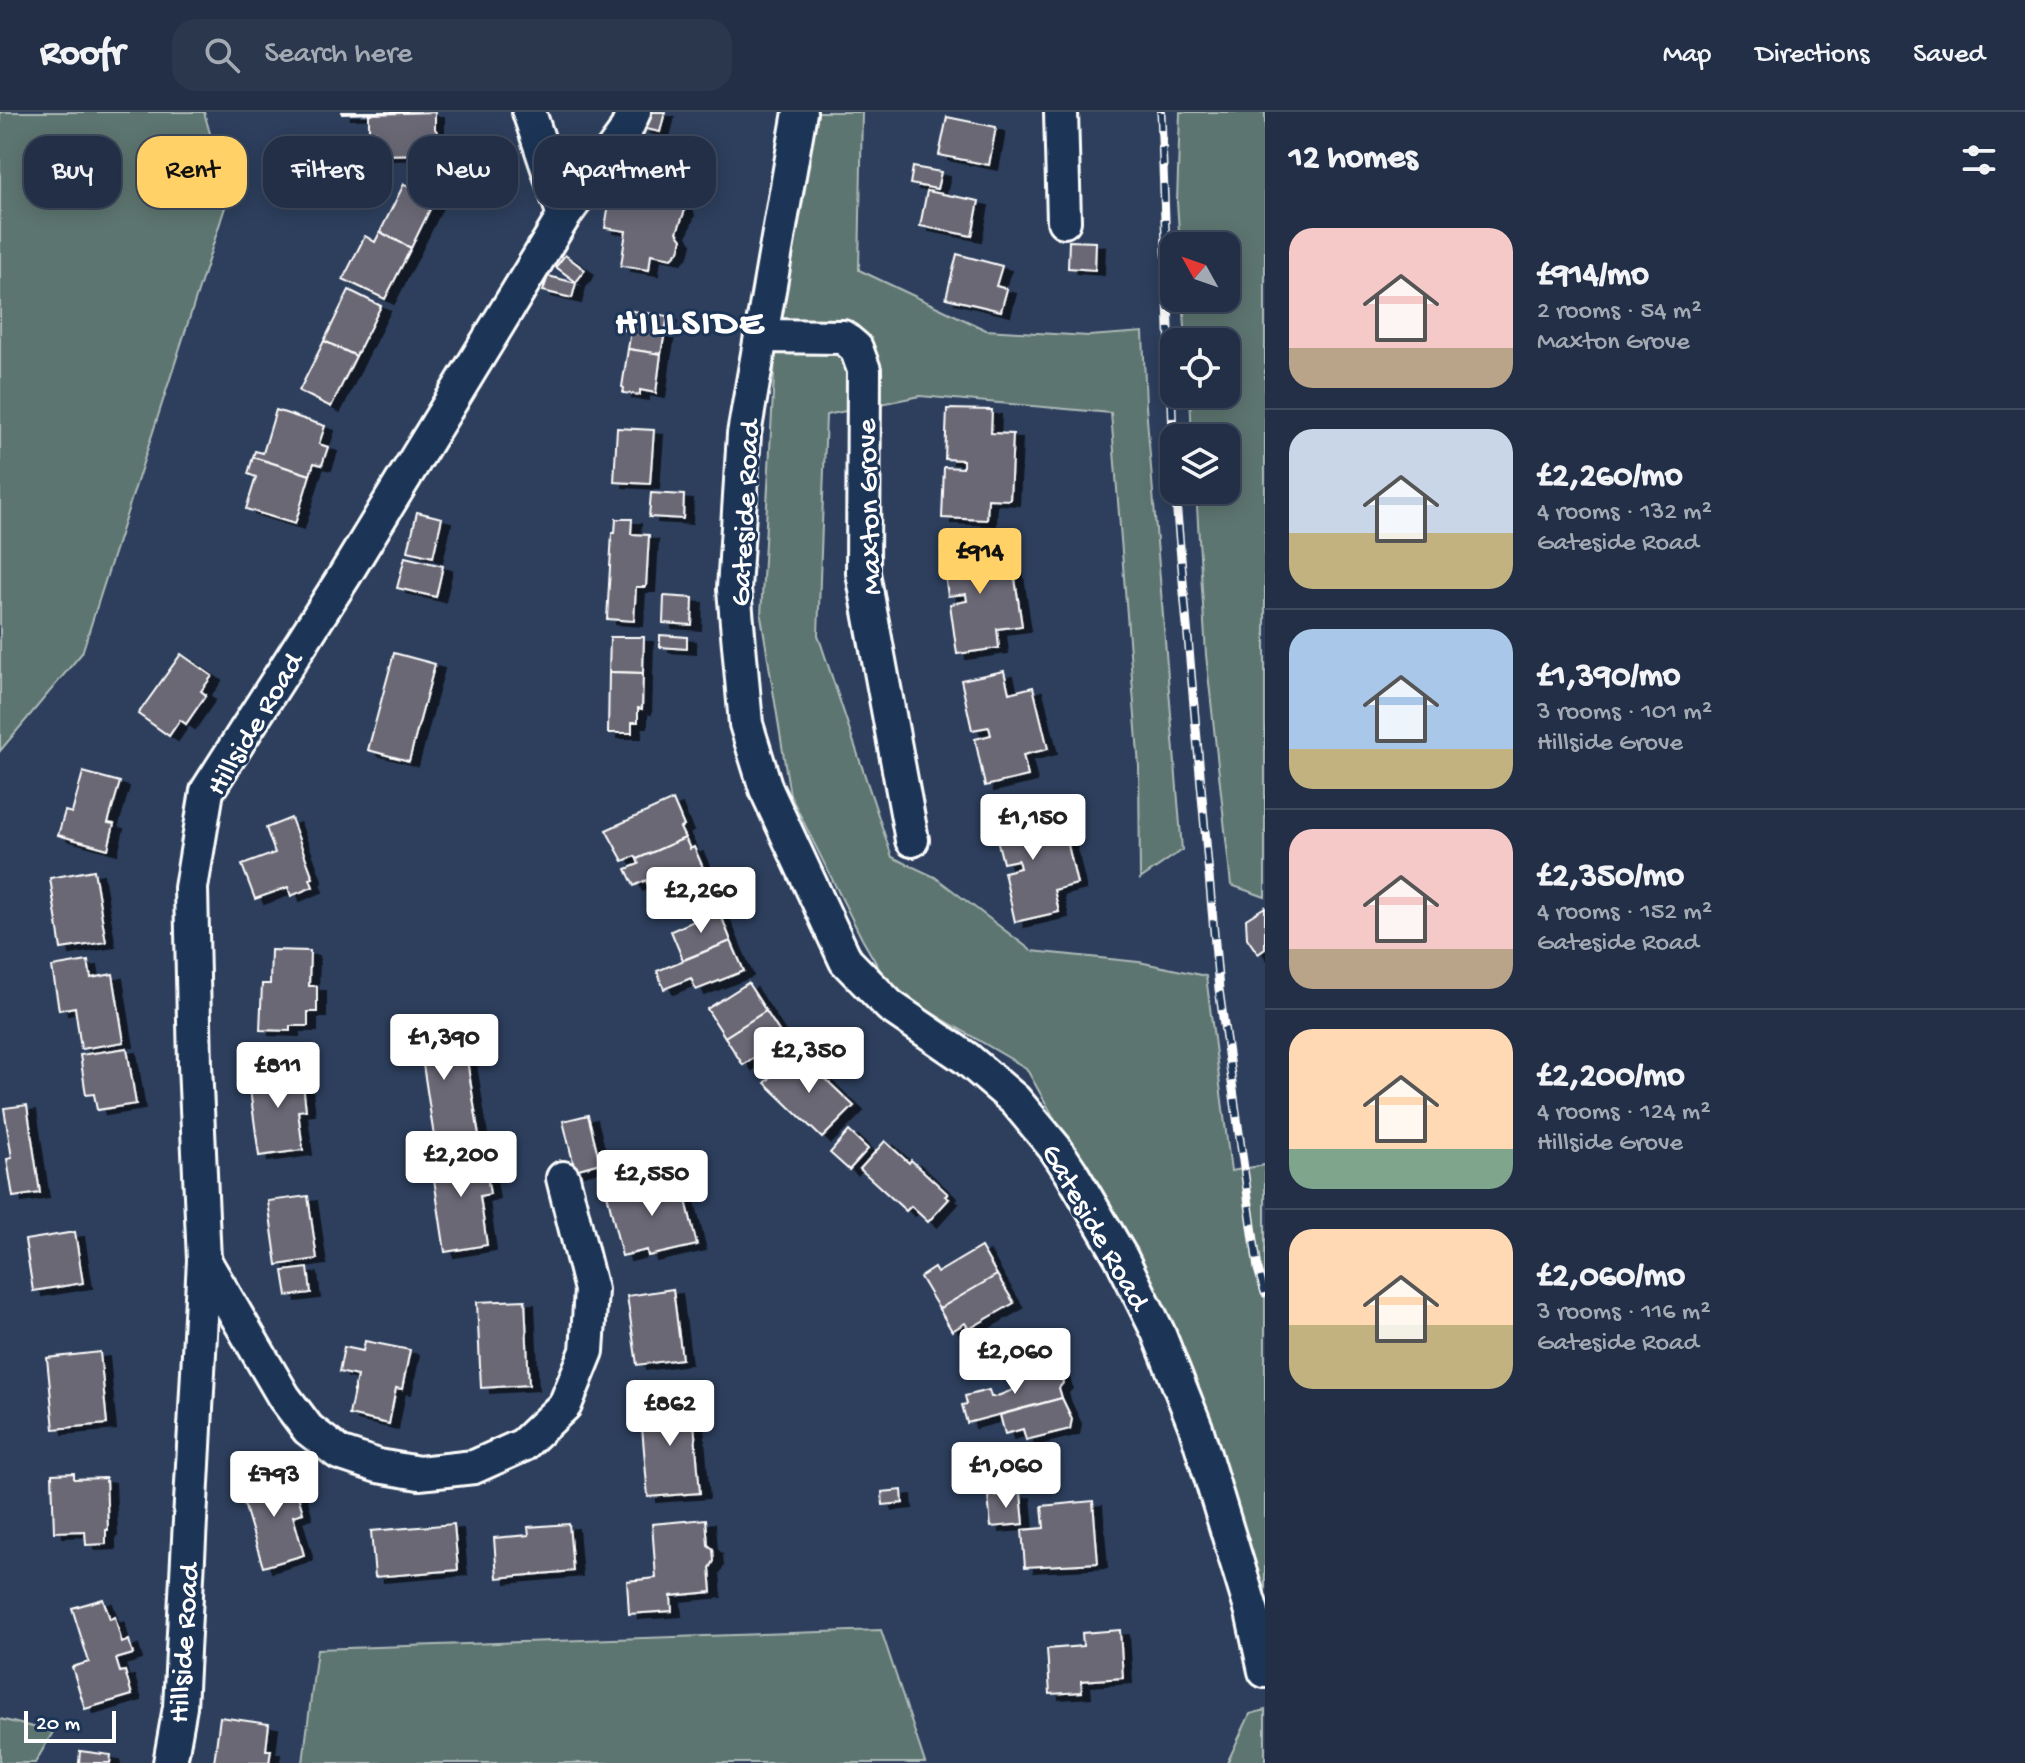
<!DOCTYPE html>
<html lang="en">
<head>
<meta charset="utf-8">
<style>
  :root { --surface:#222f46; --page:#2a374d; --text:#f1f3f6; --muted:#a2a9b3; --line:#3f4a5f; --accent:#ffd166 }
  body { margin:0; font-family:"Gochi Hand",sans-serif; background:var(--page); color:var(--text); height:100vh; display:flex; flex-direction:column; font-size:30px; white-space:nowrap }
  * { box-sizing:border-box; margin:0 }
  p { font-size:26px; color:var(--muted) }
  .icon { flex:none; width:44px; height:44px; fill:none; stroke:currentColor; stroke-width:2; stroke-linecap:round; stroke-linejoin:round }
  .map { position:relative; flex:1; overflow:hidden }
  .sheet { display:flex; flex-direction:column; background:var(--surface); width:760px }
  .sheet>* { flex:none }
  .top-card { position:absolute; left:24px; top:24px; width:760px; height:72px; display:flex; gap:16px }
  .needle { width:52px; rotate:310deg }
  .controls { position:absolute; left:1160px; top:120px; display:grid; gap:16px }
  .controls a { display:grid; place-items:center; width:80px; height:80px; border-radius:16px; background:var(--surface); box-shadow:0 4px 20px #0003,0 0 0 2px var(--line); font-size:40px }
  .scale { position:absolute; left:24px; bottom:20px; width:92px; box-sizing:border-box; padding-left:8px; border:4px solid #fff; border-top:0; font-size:22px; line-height:28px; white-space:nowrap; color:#fff; -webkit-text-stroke:6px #1d3557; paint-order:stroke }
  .price { position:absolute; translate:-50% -68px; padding:0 18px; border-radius:8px; background:#fff; color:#222; font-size:26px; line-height:52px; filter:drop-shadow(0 2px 4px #0008) }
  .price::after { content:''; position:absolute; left:50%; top:48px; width:24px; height:18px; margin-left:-12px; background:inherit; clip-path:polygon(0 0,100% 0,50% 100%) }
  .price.on { background:var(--accent); color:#111 }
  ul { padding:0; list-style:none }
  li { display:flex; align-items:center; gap:24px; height:200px; padding:0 24px }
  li+li { border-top:2px solid var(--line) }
  li span { display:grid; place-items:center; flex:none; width:224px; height:160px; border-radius:24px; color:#555 }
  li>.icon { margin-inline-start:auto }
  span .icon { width:96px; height:96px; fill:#fffc; stroke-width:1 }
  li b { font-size:34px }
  h2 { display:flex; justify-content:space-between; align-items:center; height:96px; padding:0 24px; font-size:34px }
  .pill { padding:0 28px; border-radius:24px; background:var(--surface); box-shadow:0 4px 20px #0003,0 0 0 2px var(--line); font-size:28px; line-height:72px }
  .pill.on { background:var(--accent); color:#111 }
  header { display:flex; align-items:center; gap:48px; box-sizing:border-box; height:112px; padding:0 40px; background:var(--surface); border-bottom:2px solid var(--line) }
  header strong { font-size:38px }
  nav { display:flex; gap:44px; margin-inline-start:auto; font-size:28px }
  .search { width:560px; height:72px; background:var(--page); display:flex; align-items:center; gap:20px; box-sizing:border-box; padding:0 28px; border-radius:24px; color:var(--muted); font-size:30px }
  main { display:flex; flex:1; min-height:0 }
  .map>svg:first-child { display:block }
  .green { fill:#5d7470; stroke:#aebab8; stroke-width:2 }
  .building { fill:#6b6875; stroke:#fff; stroke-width:2; filter:url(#shadow) }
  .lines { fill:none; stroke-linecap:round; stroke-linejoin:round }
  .minor-casing { stroke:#fff; stroke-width:38 }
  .minor { stroke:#1d3557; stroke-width:32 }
  .rail-casing { stroke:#fff; stroke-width:9 }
  .rail { stroke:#1d3557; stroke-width:6; stroke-dasharray:18; stroke-linecap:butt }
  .labels { text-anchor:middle; stroke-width:6; stroke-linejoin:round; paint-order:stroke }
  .street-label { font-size:30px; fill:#fff; stroke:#1d3557 }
  .district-label { font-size:38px; font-weight:bold; letter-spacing:2px; fill:#fff; stroke:#1d3557 }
</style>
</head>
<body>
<header>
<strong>Roofr</strong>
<div class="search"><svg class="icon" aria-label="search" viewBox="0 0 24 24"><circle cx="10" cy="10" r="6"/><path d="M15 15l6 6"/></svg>Search here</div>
<nav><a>Map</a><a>Directions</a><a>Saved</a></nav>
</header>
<main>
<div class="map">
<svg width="1265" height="1651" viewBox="0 0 1265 1651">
  <defs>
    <filter id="shadow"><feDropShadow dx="9" dy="5" stdDeviation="0" flood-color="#0009"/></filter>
  </defs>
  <rect width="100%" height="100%" fill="#2d3f5d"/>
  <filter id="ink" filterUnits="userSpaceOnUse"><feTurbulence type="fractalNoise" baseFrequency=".0125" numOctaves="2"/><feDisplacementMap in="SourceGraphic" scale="16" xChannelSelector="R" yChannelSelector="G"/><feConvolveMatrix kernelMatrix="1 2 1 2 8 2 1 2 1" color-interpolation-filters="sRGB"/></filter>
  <g filter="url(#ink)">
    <g class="green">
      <polygon points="0,0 204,0 228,86 82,541 0,639"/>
      <polygon points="817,0 862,0 859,158 986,218 1089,224 1143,220 1146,294 1182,738 1140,767 1139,655 1111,301 920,284 826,303 818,523 892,745 935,765 1032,839 1139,850 1206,864 1231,1059 1265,1053 1265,1530 1237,1412 1201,1280 1151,1190 1107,1100 1026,956 891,877 862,827 790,683 761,504 780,152"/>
      <polygon points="1180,0 1265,0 1265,785 1231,773 1206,543 1196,378 1226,378 1226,326 1192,326 1190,282 1226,282 1226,230 1186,230 1183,186 1226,186 1226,134 1180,134 1177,90"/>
      <polygon points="881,1518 925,1651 303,1651 317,1537"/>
      <polygon points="1265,1598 1265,1651 1227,1651 1250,1602"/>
      <polygon points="0,1607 53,1620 35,1651 0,1651"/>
    </g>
    <g class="building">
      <polygon points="342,0 421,0 342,2"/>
      <polygon points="435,0 435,17 439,22 440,31 436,36 435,42 376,43 376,20 369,20 369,2"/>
      <polygon points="646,0 665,0 660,20 642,16"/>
      <polygon points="947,5 996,15 989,53 939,43"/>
      <polygon points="913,55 941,60 937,77 910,72"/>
      <polygon points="404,72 435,87 411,136 380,120"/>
      <polygon points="927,79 979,89 972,124 920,114"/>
      <polygon points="632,80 682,89 685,98 677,120 682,127 679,139 672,146 651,142 649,158 621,154 626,119 605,116 609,91 630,94"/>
      <polygon points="380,120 411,136 385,187 343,167 365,124 375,130"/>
      <polygon points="1069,129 1096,130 1095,158 1068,156"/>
      <polygon points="957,142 1002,154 996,174 1007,177 1001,199 946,186"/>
      <polygon points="565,143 585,158 576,170 556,155"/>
      <polygon points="548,164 576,171 572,186 543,179"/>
      <polygon points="349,178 381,194 356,244 324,229"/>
      <polygon points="626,198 668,204 661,242 628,237 631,219 623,218"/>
      <polygon points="324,229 356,244 331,295 299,279"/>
      <polygon points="628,237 661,242 656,281 640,278 640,283 623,281 624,276 622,275"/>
      <polygon points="947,297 992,298 991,321 1013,322 1010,388 988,387 987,408 942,406 944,355 963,356 963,348 945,347"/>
      <polygon points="276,298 325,314 319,332 328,335 322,353 314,351 310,363 253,345 255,339 263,341"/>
      <polygon points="617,316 654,318 650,372 614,370"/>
      <polygon points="253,345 310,363 295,412 246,397 256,365 248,362"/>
      <polygon points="651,381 684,383 683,407 649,405"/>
      <polygon points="417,400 442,406 433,445 408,439"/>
      <polygon points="616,407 632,407 631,422 649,423 646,475 636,475 634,509 607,507 612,421 615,421"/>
      <polygon points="986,429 988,450 1012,446 1022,514 997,517 999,536 957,542 950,492 967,489 966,482 948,484 941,435"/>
      <polygon points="405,445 443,454 436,485 397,476"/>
      <polygon points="664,484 693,486 692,513 663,511"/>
      <polygon points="660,523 687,525 687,537 660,535"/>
      <polygon points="610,525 644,525 643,561 609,560"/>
      <polygon points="394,541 435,552 409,649 368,638"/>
      <polygon points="181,542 212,564 201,579 206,583 186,612 180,608 169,624 138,602"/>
      <polygon points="1004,559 1009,581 1033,575 1048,637 1023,643 1028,664 985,674 975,627 991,623 989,615 972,618 961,568"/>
      <polygon points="609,560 643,561 642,597 638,596 638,610 632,610 632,621 608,621"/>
      <polygon points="83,660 120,670 108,711 114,712 108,737 58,723 65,699 72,701"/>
      <polygon points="673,688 684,714 680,716 685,726 637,747 635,744 623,749 606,718"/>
      <polygon points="1035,693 1040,716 1063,711 1077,772 1054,778 1059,800 1015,810 1004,760 1020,756 1018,748 1003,751 991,702"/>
      <polygon points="291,706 313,766 310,767 313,775 291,784 288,775 255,787 242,753 275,741 266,716"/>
      <polygon points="685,726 690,737 694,735 705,760 653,784 646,768 634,774 626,757 639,752 637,747"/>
      <polygon points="94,758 106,830 61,837 50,766"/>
      <polygon points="1265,795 1265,837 1258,842 1247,826 1246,807"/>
      <polygon points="719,798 731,829 683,848 671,819"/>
      <polygon points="731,829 744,859 696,878 691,866 664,877 657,859"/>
      <polygon points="271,838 310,839 309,874 317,874 317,900 308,900 308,914 290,914 290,919 260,918 262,872 270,872"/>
      <polygon points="88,849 91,866 113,862 124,930 81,937 75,895 59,898 52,855"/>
      <polygon points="748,871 766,899 725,925 707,897"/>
      <polygon points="766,899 784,927 743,953 725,925"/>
      <polygon points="443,913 446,932 464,929 479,1024 435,1031 422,946 404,949 400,920"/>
      <polygon points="127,936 136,992 97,998 94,982 86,983 80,943"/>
      <polygon points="796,939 854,994 822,1026 765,971"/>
      <polygon points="301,955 306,998 298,999 303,1038 259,1044 248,963"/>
      <polygon points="27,993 40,1081 13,1085 7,1047 12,1046 4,996"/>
      <polygon points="588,1003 600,1051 575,1058 563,1009"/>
      <polygon points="849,1019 868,1037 849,1058 830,1041"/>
      <polygon points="885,1029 909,1051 911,1048 948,1082 945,1084 949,1087 928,1110 911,1094 906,1099 860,1057"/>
      <polygon points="483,1039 490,1082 480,1084 487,1133 445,1140 431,1047"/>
      <polygon points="680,1064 697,1133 648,1144 647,1138 622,1144 607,1082"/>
      <polygon points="308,1084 317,1147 277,1153 268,1089"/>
      <polygon points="75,1120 83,1171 33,1179 25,1128"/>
      <polygon points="981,1135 997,1163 939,1197 920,1165 934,1156 937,1161"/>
      <polygon points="308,1156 311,1181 287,1184 283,1159"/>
      <polygon points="997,1163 1014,1191 969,1217 965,1211 952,1219 939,1197"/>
      <polygon points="673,1177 682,1247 637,1253 627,1184"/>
      <polygon points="525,1188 529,1273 481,1276 477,1190"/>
      <polygon points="365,1229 410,1238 402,1277 396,1276 389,1312 349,1303 357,1264 339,1260 344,1235 363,1239"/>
      <polygon points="100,1240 107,1312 54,1317 47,1246"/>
      <polygon points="1054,1255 1056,1261 1061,1263 1063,1271 1059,1276 1062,1286 967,1311 962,1293 967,1292 965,1284 989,1278 991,1285 995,1285 1013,1278 1010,1267"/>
      <polygon points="1062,1286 1072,1307 1070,1317 1026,1328 1023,1317 1005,1322 1000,1303"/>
      <polygon points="692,1287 700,1381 648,1385 640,1292"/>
      <polygon points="74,1361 74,1367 106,1366 108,1418 106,1418 106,1432 86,1433 85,1419 54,1420 52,1362"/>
      <polygon points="292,1363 303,1401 293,1404 304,1443 263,1455 240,1378"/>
      <polygon points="902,1378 903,1391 883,1393 882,1380"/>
      <polygon points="1021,1381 1024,1412 991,1415 988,1384"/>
      <polygon points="1093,1389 1098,1451 1025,1455 1022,1418 1044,1416 1042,1394"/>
      <polygon points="706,1407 708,1433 713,1437 714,1449 710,1456 712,1480 671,1484 672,1499 629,1502 627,1469 656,1466 652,1412"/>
      <polygon points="454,1412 458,1458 375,1465 371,1419"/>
      <polygon points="569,1412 573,1459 497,1466 494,1426 529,1423 528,1415"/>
      <polygon points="103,1487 110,1507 115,1505 122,1531 129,1528 133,1542 116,1547 120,1560 125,1559 132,1583 85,1597 72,1555 89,1550 72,1496"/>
      <polygon points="1120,1518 1123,1566 1081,1569 1082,1580 1050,1582 1047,1537 1083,1534 1082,1521"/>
      <polygon points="220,1605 269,1612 266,1638 271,1638 269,1651 214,1651"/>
      <polygon points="80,1639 111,1643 110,1651 79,1651"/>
    </g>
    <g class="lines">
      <g class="minor-casing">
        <g id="minor">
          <polyline points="529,0 564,104"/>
          <polyline points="800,0 744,322 734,477 746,612 766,677 846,849 890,894 966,946 1015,988 1055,1036 1071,1060 1121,1145 1158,1220 1196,1316 1252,1500 1265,1559"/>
          <polyline points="1061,0 1064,109"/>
          <polyline points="762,224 843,225 856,236 864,258 863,461 912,728"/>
          <polyline points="204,1148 284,1285 308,1317 339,1341 378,1354 419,1361 474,1355 523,1333 565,1293 587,1239 591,1178 563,1066"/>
          <polyline points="170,1651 180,1595 204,1148 195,953 191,776 207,679 345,463 564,104 624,22 634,0"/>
        </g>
      </g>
      <use href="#minor" class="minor"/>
      <g class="rail-casing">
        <g id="rail">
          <polyline points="1161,0 1174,350"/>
          <polyline points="1175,378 1219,877 1258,1157 1265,1181"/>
        </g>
      </g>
      <use href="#rail" class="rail"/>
    </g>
  </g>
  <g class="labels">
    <g class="street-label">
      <text transform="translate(867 395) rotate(-92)" y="10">Maxton Grove</text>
      <text transform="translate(743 401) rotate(-87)" y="10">Gateside Road</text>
      <text transform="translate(253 611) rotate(-59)" y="10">Hillside Road</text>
      <text transform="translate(1097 1114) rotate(60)" y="10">Gateside Road</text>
      <text transform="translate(182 1531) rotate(-86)" y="10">Hillside Road</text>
    </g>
    <g class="district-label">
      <text x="690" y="220">HILLSIDE</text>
    </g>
  </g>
</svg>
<div class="controls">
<a><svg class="needle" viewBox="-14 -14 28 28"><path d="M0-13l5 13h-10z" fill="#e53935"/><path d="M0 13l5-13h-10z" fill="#a2a9b3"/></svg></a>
<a><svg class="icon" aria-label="locate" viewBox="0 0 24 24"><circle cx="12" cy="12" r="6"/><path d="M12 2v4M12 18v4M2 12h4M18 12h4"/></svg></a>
<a><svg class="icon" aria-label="layers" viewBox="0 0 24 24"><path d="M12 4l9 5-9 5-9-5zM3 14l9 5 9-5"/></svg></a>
</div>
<div class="scale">20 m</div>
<b class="price on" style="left:980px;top:484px">£914</b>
<b class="price" style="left:1033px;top:750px">£1,150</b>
<b class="price" style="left:701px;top:823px">£2,260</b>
<b class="price" style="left:444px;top:970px">£1,390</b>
<b class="price" style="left:809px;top:983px">£2,350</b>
<b class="price" style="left:278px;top:998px">£811</b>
<b class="price" style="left:461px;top:1087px">£2,200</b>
<b class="price" style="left:652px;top:1106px">£2,550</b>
<b class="price" style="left:1015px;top:1284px">£2,060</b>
<b class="price" style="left:670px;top:1336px">£862</b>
<b class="price" style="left:1006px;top:1398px">£1,060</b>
<b class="price" style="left:274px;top:1407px">£793</b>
<div class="top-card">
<a class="pill">Buy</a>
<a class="pill on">Rent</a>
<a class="pill">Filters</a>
<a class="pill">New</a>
<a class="pill">Apartment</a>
</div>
</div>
<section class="sheet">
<h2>12 homes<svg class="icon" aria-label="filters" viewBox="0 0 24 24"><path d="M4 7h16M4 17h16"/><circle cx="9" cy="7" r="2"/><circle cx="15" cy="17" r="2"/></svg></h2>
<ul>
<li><span style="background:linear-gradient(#f6c9c9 75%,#b9a48a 0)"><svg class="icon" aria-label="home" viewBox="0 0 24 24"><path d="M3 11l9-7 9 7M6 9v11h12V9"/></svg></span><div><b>£914/mo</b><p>2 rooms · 54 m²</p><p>Maxton Grove</p></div></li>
<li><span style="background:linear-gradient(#c9d6e8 65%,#c2b280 0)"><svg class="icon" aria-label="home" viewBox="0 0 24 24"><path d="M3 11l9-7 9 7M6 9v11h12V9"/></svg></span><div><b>£2,260/mo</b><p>4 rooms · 132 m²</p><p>Gateside Road</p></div></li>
<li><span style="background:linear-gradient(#a9c7e8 75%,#c2b280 0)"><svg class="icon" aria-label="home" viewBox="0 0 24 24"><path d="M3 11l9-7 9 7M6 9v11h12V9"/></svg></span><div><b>£1,390/mo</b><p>3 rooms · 101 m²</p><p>Hillside Grove</p></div></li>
<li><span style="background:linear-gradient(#f6c9c9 75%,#b9a48a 0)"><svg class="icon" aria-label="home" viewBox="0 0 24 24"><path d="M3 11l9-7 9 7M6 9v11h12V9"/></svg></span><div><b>£2,350/mo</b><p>4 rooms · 152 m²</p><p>Gateside Road</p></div></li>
<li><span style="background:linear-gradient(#ffd9b3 75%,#7fa58c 0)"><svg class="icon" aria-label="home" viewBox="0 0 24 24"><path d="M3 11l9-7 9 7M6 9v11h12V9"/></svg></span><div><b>£2,200/mo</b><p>4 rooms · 124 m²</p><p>Hillside Grove</p></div></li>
<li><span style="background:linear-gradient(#ffd9b3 60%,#c2b280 0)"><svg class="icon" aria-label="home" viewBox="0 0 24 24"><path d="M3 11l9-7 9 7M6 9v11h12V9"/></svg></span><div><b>£2,060/mo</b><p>3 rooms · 116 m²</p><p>Gateside Road</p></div></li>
</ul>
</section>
</main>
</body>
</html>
